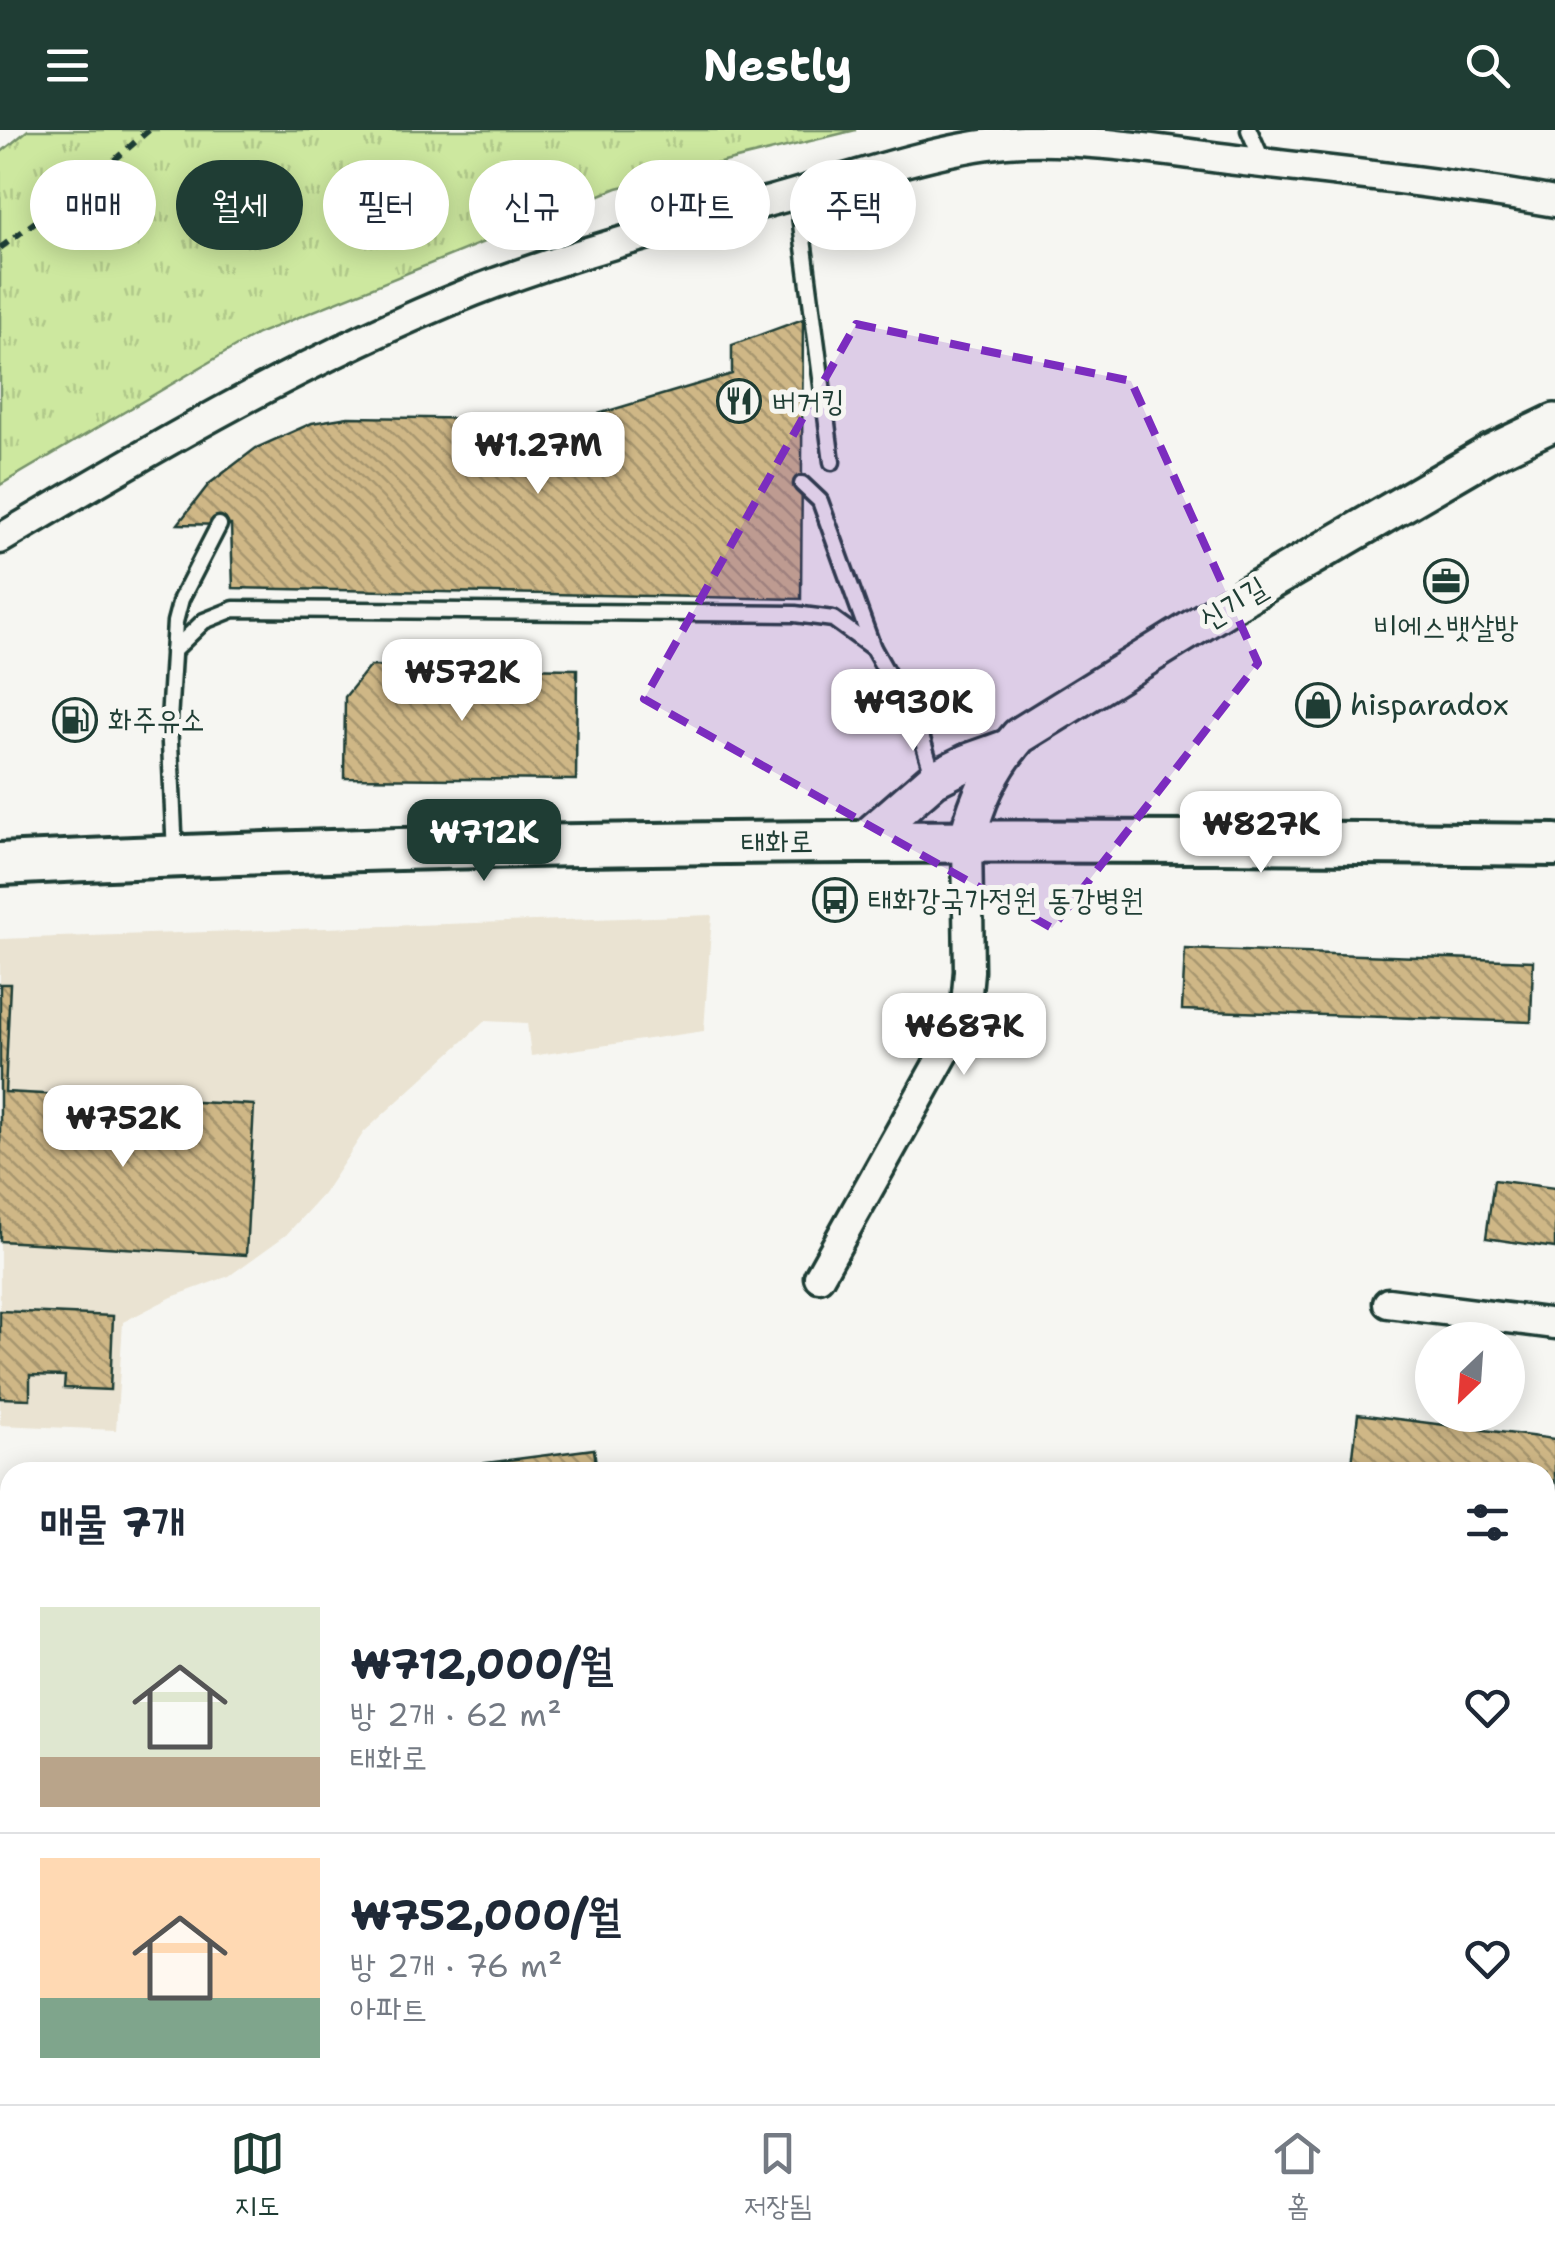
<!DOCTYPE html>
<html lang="ko">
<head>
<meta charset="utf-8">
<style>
  :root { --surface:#fff; --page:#f6f6f7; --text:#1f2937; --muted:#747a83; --line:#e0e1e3; --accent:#1f3d34 }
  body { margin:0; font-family:"Shantell Sans","Poor Story",sans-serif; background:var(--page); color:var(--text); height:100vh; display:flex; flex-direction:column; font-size:38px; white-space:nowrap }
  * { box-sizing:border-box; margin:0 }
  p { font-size:32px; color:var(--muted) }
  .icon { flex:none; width:55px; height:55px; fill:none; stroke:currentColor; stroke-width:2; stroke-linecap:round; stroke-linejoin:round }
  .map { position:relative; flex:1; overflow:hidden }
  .sheet { position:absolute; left:0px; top:1332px; width:1555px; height:642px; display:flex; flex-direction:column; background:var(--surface); border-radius:30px 30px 0 0; box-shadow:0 5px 25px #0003 }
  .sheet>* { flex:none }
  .guide { position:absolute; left:30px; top:30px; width:1000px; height:90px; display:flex; gap:20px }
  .needle { width:65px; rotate:205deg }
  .fabs { position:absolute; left:1415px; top:1192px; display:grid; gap:20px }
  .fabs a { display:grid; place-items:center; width:110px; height:110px; border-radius:50%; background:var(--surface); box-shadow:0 5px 25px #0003; font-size:50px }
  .price { position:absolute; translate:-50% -85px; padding:0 22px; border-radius:20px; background:#fff; color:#222; font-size:32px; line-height:65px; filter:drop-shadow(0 2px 5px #0008) }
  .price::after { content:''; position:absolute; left:50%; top:60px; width:30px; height:22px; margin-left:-15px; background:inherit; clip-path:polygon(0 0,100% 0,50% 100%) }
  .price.on { background:var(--accent); color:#fff }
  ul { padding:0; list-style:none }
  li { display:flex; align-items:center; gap:30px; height:250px; padding:0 40px }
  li+li { border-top:2px solid var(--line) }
  li span { display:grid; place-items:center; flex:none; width:280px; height:200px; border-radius:0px; color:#555 }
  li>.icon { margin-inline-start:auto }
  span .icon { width:120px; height:120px; fill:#fffc; stroke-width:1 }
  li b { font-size:42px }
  h2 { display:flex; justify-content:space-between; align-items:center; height:120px; padding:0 40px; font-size:42px }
  .pill { padding:0 35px; border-radius:45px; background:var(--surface); box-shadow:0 5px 25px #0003; font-size:35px; line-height:90px }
  .pill.on { background:var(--accent); color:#fff }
  header { display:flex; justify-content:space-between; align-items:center; height:130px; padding:0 40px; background:var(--accent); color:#fff; font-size:45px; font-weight:700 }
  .tab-bar { display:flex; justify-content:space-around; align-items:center; height:140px; border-top:2px solid var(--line); background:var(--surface); font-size:28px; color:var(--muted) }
  .tab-bar a { display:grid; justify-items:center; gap:5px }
  .tab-bar .on { color:var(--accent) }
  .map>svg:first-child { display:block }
  .built { fill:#eae3d2 }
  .forest { fill:url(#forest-firs); stroke:#76926a; stroke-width:2.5 }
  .park { fill:url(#park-tufts); stroke:#76926a; stroke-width:2.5 }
  .building { fill:url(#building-back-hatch); stroke:#1f3d34; stroke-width:2.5 }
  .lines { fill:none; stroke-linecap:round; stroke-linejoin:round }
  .service-casing { stroke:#1f3d34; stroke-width:21 }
  .minor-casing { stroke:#1f3d34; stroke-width:35 }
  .tertiary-casing { stroke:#1f3d34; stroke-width:42 }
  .secondary-casing { stroke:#1f3d34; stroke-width:48 }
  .path { stroke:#1f3d34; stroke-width:6; stroke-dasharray:10 8; stroke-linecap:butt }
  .service { stroke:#f6f6f2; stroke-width:14 }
  .minor { stroke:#f6f6f2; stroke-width:28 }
  .tertiary { stroke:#f6f6f2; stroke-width:35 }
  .secondary { stroke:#f6f6f2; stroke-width:40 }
  .marked { fill:#7b2cbf; fill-opacity:0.2; stroke:#7b2cbf; stroke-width:8; stroke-dasharray:20 12; stroke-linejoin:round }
  .labels { text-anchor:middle; stroke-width:10; stroke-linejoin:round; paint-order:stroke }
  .poi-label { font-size:30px; fill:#1f3d34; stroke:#f6f6f2; text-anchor:start }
  .street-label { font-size:30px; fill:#1f3d34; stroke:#f6f6f2 }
</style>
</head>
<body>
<header><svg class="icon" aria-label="menu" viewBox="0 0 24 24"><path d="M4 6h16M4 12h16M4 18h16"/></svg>Nestly<svg class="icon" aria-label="search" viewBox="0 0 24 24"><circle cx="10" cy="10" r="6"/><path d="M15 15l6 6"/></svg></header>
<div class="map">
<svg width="1555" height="1974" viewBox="0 0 1555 1974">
  <defs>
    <pattern id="forest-firs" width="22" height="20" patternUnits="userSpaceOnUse" patternTransform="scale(2.5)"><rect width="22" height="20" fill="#cde89f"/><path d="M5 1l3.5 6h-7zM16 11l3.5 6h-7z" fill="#b0c88a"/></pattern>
    <pattern id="park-tufts" width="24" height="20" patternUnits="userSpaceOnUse" patternTransform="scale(2.5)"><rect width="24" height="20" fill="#cde89f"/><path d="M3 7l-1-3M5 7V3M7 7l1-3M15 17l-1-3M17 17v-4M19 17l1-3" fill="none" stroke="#b0c88a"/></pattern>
    <pattern id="building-back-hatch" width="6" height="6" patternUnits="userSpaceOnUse" patternTransform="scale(2.5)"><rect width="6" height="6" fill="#cfb786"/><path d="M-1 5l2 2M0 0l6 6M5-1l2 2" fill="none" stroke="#a7966e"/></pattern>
  </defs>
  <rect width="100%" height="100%" fill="#f6f6f2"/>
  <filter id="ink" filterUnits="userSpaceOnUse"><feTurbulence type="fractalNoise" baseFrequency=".01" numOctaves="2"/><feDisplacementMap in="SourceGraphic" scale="20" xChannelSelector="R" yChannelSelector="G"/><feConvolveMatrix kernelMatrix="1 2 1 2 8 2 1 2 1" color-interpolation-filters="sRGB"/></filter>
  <g filter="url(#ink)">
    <polygon class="built" points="712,785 704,901 531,926 527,893 485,891 364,1002 323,1064 286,1105 229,1146 172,1167 123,1192 116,1300 0,1295 0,809"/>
    <g class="forest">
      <polygon points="1545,1447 1555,1450 1555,1974 1346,1974 1348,1965 1545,1965"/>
      <polygon points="0,1451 10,1453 10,1965 725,1965 746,1974 0,1974"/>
    </g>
    <polygon class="park" points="28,0 856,0 617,58 257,204 0,355 0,23"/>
    <g class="building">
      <polygon points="803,189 801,469 233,458 231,395 178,394 209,354 256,318 312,293 348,287 578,290 732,244 732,215"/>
      <polygon points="370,536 577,539 576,650 344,648 345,567"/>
      <polygon points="1185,819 1533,831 1531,892 1182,880"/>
      <polygon points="0,854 10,854 5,962 254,975 246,1125 0,1111"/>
      <polygon points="1494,1050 1555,1058 1555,1118 1486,1108"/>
      <polygon points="0,1181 113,1186 110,1260 64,1258 65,1246 30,1245 30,1269 0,1268"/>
      <polygon points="1358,1284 1555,1309 1555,1371 1545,1370 1545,1342 1351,1342"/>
      <polygon points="594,1319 597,1342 463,1342 462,1336"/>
      <polygon points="917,1965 971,1965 967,1974 939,1974"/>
      <polygon points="1212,1965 1281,1965 1279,1974 1209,1974"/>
    </g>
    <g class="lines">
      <g class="service-casing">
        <g id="service">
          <polyline points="1249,0 1263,32"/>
          <polyline points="797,63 832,332"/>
          <polyline points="802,354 820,371 873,518 920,602 934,648"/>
          <polyline points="173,521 204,491 234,479 795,484 833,489 873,518"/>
          <polyline points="175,724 169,591 175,492 181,469 219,395"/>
        </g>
      </g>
      <g class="minor-casing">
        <g id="minor">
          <path d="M0 409C155 317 306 228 474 161 572 123 673 97 774 70 846 50 932 19 1006 12 1078 6 1172 22 1244 31 1348 43 1452 54 1555 72"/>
          <polyline points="819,1147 952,909 966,875 969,841 967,711"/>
          <polyline points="1388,1173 1555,1194"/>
        </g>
      </g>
      <g class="tertiary-casing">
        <g id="tertiary">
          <polyline points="864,710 934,649 968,632 1010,617"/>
          <path d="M967 711C976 671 992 636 1019 606L1245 466 1490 323 1555 292"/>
        </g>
      </g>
      <g class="secondary-casing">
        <path id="secondary" d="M0 734C518 708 1037 709 1555 715"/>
      </g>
      <polyline class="path" points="0,118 88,53 149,0"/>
      <use href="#service" class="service"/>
      <use href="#minor" class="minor"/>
      <use href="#tertiary" class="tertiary"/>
      <use href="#secondary" class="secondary"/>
    </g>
  </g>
  <path class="marked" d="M856 194 1131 251 1258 533 1052 798 644 569Z"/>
  <defs>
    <g id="restaurant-ring" transform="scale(2.25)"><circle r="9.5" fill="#f6f6f2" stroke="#1f3d34" stroke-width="1.5"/><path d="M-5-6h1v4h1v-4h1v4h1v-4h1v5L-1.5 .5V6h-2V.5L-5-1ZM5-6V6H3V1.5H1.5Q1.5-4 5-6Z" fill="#1f3d34"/></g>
    <g id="office-ring" transform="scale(2.25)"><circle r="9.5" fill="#f6f6f2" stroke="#1f3d34" stroke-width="1.5"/><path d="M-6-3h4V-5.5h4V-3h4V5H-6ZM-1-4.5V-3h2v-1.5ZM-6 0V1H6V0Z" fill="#1f3d34"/></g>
    <g id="shop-ring" transform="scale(2.25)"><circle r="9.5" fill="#f6f6f2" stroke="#1f3d34" stroke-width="1.5"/><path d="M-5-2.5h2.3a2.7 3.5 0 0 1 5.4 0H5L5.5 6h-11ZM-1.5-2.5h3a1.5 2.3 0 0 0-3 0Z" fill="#1f3d34"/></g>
    <g id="fuel-ring" transform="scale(2.25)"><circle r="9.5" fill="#f6f6f2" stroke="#1f3d34" stroke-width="1.5"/><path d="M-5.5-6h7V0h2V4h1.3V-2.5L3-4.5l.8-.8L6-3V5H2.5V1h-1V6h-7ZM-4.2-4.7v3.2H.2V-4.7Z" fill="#1f3d34"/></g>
    <g id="bus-ring" transform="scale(2.25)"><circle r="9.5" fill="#f6f6f2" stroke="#1f3d34" stroke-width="1.5"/><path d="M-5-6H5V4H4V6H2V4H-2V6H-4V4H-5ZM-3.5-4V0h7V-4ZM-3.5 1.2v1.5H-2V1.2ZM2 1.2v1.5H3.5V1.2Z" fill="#1f3d34"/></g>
  </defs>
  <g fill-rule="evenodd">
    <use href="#restaurant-ring" x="739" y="271"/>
    <use href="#office-ring" x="1446" y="451"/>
    <use href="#shop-ring" x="1318" y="575"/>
    <use href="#fuel-ring" x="75" y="590"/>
    <use href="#bus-ring" x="835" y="770"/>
  </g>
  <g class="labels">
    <g class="poi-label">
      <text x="772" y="281">버거킹</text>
      <text x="1446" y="507" text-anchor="middle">비에스뱃살방</text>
      <text x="1350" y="585">hisparadox</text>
      <text x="108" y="600">화주유소</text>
      <text x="868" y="780">태화강국가정원 동강병원</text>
    </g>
    <g class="street-label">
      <text transform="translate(1233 473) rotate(-31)" y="10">신기길</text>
      <text transform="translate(777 712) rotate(-1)" y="10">태화로</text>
    </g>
  </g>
</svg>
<div class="fabs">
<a><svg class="needle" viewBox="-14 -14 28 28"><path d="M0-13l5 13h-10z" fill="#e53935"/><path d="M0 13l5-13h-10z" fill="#747a83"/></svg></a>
</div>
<b class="price" style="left:538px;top:367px">₩1.27M</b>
<b class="price" style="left:462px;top:594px">₩572K</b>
<b class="price" style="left:913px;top:624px">₩930K</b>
<b class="price" style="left:1261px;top:746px">₩827K</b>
<b class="price on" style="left:484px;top:754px">₩712K</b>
<b class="price" style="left:964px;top:948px">₩687K</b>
<b class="price" style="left:123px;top:1040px">₩752K</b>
<div class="guide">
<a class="pill">매매</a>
<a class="pill on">월세</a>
<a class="pill">필터</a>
<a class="pill">신규</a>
<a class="pill">아파트</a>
<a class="pill">주택</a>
</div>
<section class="sheet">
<h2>매물 7개<svg class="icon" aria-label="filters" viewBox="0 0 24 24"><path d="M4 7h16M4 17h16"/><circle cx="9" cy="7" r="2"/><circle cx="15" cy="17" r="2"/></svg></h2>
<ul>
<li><span style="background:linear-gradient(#dfe7d0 75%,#b9a48a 0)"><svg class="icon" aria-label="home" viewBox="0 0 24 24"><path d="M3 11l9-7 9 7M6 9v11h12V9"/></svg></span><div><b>₩712,000/월</b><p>방 2개 · 62 m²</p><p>태화로</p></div><svg class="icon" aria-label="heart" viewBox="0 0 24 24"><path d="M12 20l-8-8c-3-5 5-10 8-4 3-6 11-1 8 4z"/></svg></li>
<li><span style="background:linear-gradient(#ffd9b3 70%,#7fa58c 0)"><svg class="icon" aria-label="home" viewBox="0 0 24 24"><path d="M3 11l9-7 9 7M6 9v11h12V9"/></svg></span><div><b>₩752,000/월</b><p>방 2개 · 76 m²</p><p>아파트</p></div><svg class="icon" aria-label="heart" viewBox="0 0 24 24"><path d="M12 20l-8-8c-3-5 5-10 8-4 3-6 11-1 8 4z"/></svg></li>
</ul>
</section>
</div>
<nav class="tab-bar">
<a class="on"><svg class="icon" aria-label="map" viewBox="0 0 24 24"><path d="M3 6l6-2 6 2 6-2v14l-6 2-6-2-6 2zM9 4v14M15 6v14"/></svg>지도</a>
<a><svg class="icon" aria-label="saved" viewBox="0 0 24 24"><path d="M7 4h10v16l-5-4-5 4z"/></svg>저장됨</a>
<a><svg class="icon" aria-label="home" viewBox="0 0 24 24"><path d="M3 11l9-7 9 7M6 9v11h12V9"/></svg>홈</a>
</nav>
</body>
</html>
